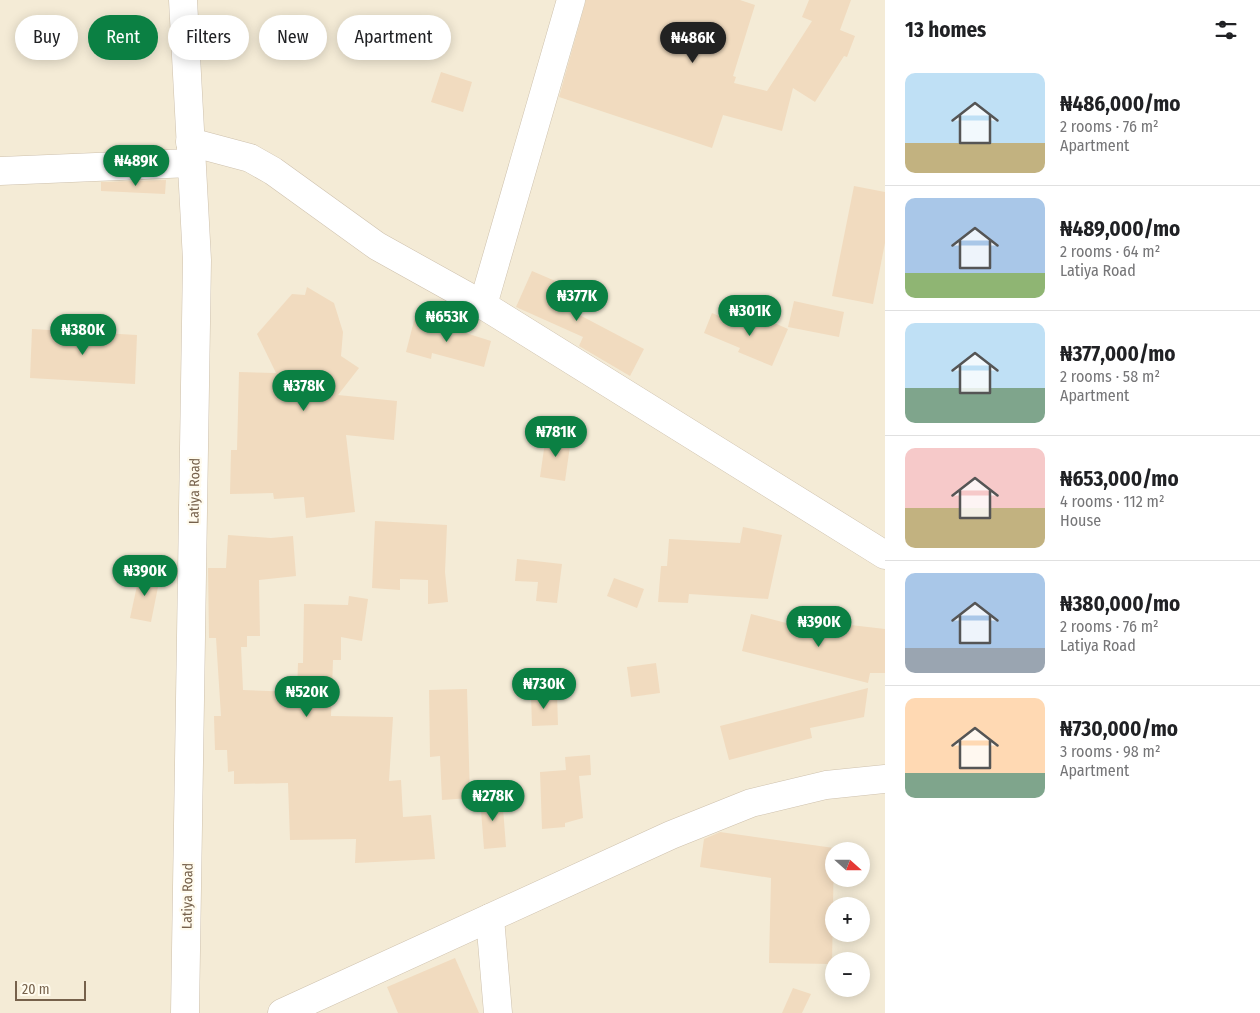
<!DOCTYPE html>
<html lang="en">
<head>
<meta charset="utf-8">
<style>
  :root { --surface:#fff; --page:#f6f6f6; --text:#202124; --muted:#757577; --line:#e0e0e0; --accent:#0b8043 }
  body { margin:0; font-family:"Fira Sans Condensed",sans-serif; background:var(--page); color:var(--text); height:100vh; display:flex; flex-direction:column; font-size:19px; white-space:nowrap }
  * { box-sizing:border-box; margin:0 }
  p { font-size:16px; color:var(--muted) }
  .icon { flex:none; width:28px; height:28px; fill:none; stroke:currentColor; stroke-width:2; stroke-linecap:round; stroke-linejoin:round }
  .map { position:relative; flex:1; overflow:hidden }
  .drawer { display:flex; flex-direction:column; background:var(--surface); width:375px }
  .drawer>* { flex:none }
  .banner { position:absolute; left:15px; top:15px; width:475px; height:45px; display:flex; gap:10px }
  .needle { width:32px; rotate:111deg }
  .tools { position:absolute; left:825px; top:842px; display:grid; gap:10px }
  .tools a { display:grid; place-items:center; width:45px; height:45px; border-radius:50%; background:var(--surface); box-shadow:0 2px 12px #0003; font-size:25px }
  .scale { position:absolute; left:15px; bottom:12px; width:71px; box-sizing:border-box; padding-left:5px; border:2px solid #76614b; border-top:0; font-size:14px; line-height:18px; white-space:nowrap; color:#76614b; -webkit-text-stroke:4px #fffbee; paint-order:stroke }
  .price { position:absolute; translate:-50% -42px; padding:0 11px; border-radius:18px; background:var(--accent); color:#fff; font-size:16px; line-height:32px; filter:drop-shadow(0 1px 2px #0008) }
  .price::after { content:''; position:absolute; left:50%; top:30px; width:15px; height:11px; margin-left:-8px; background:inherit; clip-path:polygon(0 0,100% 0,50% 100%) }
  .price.active { background:#222; color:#fff }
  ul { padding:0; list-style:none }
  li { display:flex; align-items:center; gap:15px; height:125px; padding:0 20px }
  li+li { border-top:1px solid var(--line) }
  li span { display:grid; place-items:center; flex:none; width:140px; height:100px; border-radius:10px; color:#555 }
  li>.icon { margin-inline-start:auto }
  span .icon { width:60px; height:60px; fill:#fffc; stroke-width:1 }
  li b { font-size:21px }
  h2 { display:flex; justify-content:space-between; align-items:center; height:60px; padding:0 20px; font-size:21px }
  .tag { padding:0 18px; border-radius:22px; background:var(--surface); box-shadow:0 2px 12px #0003; font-size:18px; line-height:45px }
  .tag.active { background:var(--accent); color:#fff }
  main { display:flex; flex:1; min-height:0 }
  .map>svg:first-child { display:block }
  .residential { fill:#f4ebd6; fill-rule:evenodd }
  .building { fill:#f1dbbf }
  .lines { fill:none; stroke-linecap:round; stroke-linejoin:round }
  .minor-casing { stroke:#cec1ad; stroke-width:29 }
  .minor { stroke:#fff; stroke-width:28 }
  .labels { text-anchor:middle; stroke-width:4.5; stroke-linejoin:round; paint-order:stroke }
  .street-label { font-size:14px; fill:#76614b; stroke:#fffbee }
</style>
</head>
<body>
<main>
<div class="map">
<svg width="885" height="1013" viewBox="0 0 885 1013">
  <rect width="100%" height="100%" fill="#fcf7e7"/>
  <path class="residential" d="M0 0H885V1013H0ZM834 851H861V879H834ZM834 906H861V934H834ZM834 961H861V989H834Z"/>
  <g class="building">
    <polygon points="586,0 740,0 755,5 733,76 736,77 734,83 767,91 812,21 802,17 809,0 851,0 840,30 855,36 847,57 844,56 815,102 793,88 782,131 723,115 712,148 559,97"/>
    <polygon points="441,72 472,82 463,112 431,102"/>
    <polygon points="166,180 165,194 101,191 101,182"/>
    <polygon points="854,186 885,192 885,243 873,304 832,296"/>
    <polygon points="532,271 581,292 572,311 644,349 630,376 579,346 583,337 516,307"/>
    <polygon points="307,287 334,303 343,332 341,356 359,368 338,395 397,401 394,440 346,435 355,512 306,518 304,497 274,499 273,493 230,494 231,450 237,450 239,372 276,373 257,334 292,294 305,295"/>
    <polygon points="794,301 844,312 839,337 788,327"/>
    <polygon points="712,313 748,328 754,314 788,329 772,366 738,352 740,348 704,333"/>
    <polygon points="415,317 491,341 484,367 432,353 431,359 406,352"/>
    <polygon points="32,329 137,335 135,384 30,378"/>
    <polygon points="546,435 571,439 565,481 540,477"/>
    <polygon points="375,521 447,525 445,572 448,602 428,604 428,580 400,579 400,590 372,588"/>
    <polygon points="743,527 782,535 768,599 689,594 688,603 658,602 661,566 667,566 669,539 740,543"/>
    <polygon points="228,535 271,538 293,536 296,576 259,580 260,636 247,636 247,647 241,647 243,690 297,692 298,663 303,663 304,604 348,605 349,596 368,599 362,641 341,637 341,660 333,660 331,716 393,717 389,781 401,780 403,817 431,815 435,859 355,863 356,839 290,840 288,783 234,784 234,771 228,772 227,750 215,750 214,716 221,716 216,638 209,638 208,568 226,568"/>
    <polygon points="517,559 562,564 557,603 536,601 538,582 515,581"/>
    <polygon points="140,572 160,577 151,622 130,618"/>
    <polygon points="614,578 644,589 637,608 607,596"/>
    <polygon points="751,614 841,637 842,624 885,629 885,673 870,673 868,683 742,651"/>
    <polygon points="656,663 660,693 631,697 627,667"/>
    <polygon points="868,688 864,717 810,728 812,738 729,760 720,726"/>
    <polygon points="467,689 470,798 442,800 440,756 430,757 429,690"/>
    <polygon points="557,694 558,725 532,726 531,695"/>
    <polygon points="590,755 591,775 579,776 583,818 565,823 565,827 542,829 540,772 566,770 565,757"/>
    <polygon points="502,795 506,847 484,849 480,797"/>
    <polygon points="720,832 834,848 832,964 769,963 771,878 700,867 704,839"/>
    <polygon points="455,958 479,1013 398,1013 387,987"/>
    <polygon points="793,988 811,994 802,1013 782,1013"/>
  </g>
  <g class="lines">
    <g class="minor-casing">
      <g id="minor">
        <polyline points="183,0 197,260 185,1013"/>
        <polyline points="190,142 250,158 273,171 377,246 483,305 885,555"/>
        <polyline points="0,171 191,163"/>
        <polyline points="483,305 571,0"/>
        <polyline points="490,918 498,1013"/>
        <polyline points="282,1013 671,835 751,803 826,785 885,779"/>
      </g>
    </g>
    <use href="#minor" class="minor"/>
  </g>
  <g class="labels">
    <g class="street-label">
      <text transform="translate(194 491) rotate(-89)" y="5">Latiya Road</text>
      <text transform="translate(187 896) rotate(-89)" y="5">Latiya Road</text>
    </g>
  </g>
</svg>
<div class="tools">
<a><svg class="needle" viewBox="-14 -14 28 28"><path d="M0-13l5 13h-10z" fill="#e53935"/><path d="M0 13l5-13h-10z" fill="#757577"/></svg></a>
<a>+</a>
<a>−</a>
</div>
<div class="scale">20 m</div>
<b class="price active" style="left:693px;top:64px">₦486K</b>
<b class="price" style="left:136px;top:187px">₦489K</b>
<b class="price" style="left:577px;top:322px">₦377K</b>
<b class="price" style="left:750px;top:337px">₦301K</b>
<b class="price" style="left:447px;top:343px">₦653K</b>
<b class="price" style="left:83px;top:356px">₦380K</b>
<b class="price" style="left:304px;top:412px">₦378K</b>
<b class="price" style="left:556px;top:458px">₦781K</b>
<b class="price" style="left:145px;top:597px">₦390K</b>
<b class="price" style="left:819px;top:648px">₦390K</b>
<b class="price" style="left:544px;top:710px">₦730K</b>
<b class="price" style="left:307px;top:718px">₦520K</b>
<b class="price" style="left:493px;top:822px">₦278K</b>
<div class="banner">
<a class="tag">Buy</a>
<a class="tag active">Rent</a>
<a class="tag">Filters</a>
<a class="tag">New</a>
<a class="tag">Apartment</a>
</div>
</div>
<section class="drawer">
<h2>13 homes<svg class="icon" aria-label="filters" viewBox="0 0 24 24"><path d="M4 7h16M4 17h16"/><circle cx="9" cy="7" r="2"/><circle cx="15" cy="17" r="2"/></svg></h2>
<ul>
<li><span style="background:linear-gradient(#bfe0f5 70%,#c2b280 0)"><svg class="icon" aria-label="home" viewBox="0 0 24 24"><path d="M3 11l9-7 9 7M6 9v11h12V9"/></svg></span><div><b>₦486,000/mo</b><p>2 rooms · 76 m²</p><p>Apartment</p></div></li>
<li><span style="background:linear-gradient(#a9c7e8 75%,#8fb573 0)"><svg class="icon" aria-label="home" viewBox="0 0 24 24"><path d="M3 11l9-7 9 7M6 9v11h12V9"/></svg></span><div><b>₦489,000/mo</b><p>2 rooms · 64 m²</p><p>Latiya Road</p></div></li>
<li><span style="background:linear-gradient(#bfe0f5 65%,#7fa58c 0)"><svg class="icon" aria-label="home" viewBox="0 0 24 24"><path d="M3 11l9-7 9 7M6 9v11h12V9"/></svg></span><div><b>₦377,000/mo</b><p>2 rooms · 58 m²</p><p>Apartment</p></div></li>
<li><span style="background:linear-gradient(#f6c9c9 60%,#c2b280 0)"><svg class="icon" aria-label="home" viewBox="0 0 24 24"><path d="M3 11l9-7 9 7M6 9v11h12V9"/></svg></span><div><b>₦653,000/mo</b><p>4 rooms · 112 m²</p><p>House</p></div></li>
<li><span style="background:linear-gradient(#a9c7e8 75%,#9aa5b1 0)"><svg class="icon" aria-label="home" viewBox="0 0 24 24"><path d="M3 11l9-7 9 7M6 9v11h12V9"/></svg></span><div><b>₦380,000/mo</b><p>2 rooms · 76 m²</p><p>Latiya Road</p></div></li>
<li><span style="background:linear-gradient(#ffd9b3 75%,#7fa58c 0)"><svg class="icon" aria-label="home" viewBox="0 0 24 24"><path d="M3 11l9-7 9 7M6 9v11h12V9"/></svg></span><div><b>₦730,000/mo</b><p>3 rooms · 98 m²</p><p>Apartment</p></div></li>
</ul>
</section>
</main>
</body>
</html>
